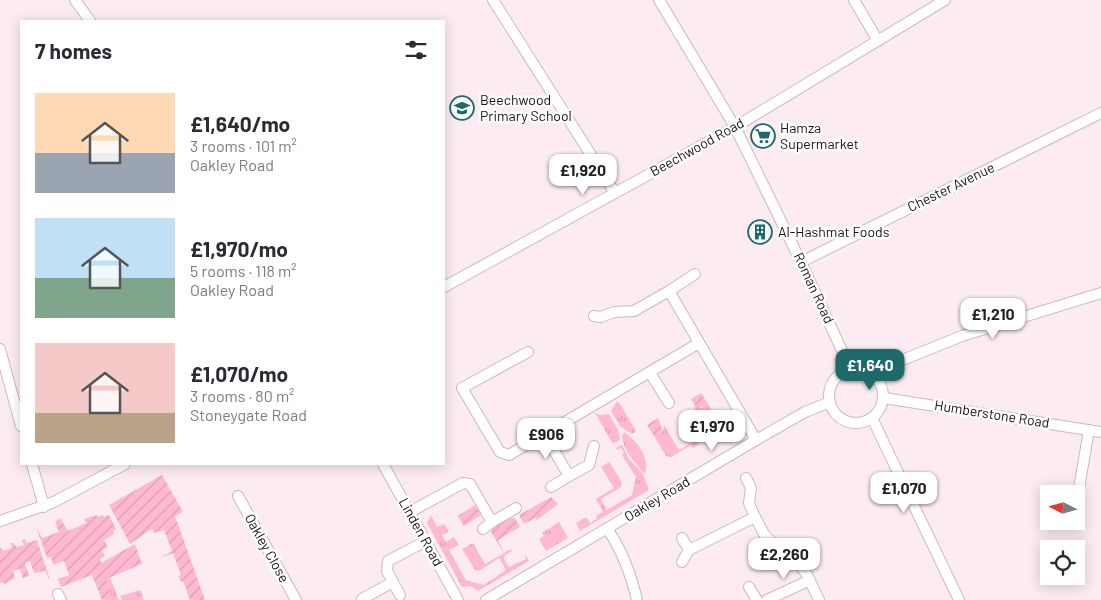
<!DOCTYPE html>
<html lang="en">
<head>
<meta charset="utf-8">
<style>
  :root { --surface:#fff; --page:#f2f2f3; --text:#2b2b33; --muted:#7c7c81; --accent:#1e6a6a }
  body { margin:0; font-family:Barlow,sans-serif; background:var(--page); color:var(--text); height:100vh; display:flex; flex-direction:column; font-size:19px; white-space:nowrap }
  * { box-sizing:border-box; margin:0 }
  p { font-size:16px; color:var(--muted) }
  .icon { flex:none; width:28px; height:28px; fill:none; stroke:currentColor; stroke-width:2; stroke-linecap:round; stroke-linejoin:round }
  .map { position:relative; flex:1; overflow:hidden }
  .panel { position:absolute; left:20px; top:20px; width:425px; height:445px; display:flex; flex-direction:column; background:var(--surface); border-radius:0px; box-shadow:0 2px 12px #0003 }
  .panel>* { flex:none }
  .needle { width:32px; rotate:276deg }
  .buttons { position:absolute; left:1040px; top:485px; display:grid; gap:10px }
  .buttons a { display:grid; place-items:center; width:45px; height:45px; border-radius:0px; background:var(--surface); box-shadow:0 2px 12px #0003; font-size:25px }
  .price { position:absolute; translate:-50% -42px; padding:0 11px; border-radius:10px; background:#fff; color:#222; font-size:16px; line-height:32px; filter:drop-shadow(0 1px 2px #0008) }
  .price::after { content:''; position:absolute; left:50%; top:30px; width:15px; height:11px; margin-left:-8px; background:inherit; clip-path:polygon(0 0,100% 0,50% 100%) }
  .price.current { background:var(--accent); color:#fff }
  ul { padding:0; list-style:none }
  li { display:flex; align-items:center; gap:15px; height:125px; padding:0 15px }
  li span { display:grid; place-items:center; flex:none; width:140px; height:100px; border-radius:0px; color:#555 }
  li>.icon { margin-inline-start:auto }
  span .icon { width:60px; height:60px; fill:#fffc; stroke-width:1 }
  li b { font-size:21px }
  h2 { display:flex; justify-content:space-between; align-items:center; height:60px; padding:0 15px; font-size:21px }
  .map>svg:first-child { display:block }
  .grass { fill:url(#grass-tufts) }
  .park { fill:#feb9d1 }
  .garden { fill:url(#garden-furrows) }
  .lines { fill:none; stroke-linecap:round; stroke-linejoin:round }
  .minor-casing { stroke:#d0b7bf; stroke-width:12 }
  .minor { stroke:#fff; stroke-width:10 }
  .labels { text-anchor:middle; stroke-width:5; stroke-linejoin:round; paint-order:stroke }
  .poi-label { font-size:14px; fill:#1b1215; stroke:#fefefe; text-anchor:start }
  .street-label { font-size:14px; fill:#1b1215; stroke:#fefefe }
</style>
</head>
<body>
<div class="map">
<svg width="1101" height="600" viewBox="0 0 1101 600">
  <defs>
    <pattern id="grass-tufts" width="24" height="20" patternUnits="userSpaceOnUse" patternTransform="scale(1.25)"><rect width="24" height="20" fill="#feb9d1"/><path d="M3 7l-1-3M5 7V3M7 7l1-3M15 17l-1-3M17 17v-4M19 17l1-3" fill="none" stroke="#d99eb3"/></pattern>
    <pattern id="garden-furrows" width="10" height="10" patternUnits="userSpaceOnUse" patternTransform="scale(1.25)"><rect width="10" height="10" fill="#feb9d1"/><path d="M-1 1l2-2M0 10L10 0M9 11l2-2" fill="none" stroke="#d99eb3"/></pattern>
  </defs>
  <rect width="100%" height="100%" fill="#fcecf1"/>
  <g class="grass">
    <polygon points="617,401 620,404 636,431 632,434 621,427 611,411"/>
    <polygon points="708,404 720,425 719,429 698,441 699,444 693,448 691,445 671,457 666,456 654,436 663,431 664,425 679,450 704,436 701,429 704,425 694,407 701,408"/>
    <polygon points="595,413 600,415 609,414 618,430 620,440 613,444"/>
    <path d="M624 432C637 441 650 457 645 474 636 465 617 443 624 432Z"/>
    <polygon points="622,445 629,459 643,474 649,490 580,531 576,523 586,517 590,523 597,519 596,516 603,512 596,499 614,488 601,467 609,462 622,482 621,487 601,499 607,510 632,495 636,477 622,455 624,453 621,448 617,450 616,448"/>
    <polygon points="433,511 431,515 437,527 444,524 449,532 442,535 446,542 454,537 459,545 449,550 466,580 484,585 506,570 499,558 479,571 475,570 462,549 473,543 485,564 511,549 512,551 505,555 504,559 509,567 526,559 525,554 529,561 478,591 471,586 462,587 427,523"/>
    <polygon points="559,522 568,538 546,551 539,539 544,536 542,533"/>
    <polygon points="110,577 119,600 113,600 105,579"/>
    <polygon points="140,590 144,600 122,600 120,596"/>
  </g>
  <path class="park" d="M628 438C639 443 643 454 646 465L644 468H641C632 460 629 451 625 440Z"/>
  <g class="garden">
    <polygon points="701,393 708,404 697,409 691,399"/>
    <polygon points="658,418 663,431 654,436 647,425"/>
    <polygon points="162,475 183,512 175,516 205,600 190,600 183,581 181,582 178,576 181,575 173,553 160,558 172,551 164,530 154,533 152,529 130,544 109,505"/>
    <polygon points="551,497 558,504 537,520 535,518 524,524 519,515"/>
    <polygon points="475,505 481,515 464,526 458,516"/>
    <polygon points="97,515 98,517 103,515 104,517 109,515 116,529 113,531 114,534 104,540 108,547 102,550 105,556 100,559 101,563 135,544 142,564 106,579 113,600 102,600 92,575 61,587 58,579 69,575 64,561 53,565 51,557 47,558 36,527 42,538 59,532 55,522 60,518 68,531 86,523 84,519"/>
    <polygon points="511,518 515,518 520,527 498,540 504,553 491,532 493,528"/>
    <polygon points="25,539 26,543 37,540 50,580 45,571 34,573 30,561 25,563 29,576 23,578 20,569 13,571 15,578 5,584 1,582 0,586 0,547 3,551 12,548 11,543 14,543 16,547 24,545 22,540"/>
  </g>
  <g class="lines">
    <g class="minor-casing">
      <g id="minor">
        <polyline points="75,0 90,21"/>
        <polyline points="493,0 615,193"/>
        <polyline points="659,0 735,127 801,262 850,368"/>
        <polyline points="854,0 878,41"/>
        <polyline points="801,262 1101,113"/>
        <polyline points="444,287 735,127 945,0"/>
        <polyline points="669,291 695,274"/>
        <polyline points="594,316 601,317 614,312 634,311 669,291 756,440"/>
        <polyline points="0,349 21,426"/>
        <polyline points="528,352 462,388 500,452 509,455 699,343"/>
        <circle cx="856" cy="396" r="27"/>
        <polyline points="650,373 669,403"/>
        <polyline points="878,378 890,365 962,336 1101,293"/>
        <polyline points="884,398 1101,432"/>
        <polyline points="872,418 959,600"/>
        <polyline points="545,435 569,476 551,487"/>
        <polyline points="32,464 44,507"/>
        <polyline points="383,464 458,600"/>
        <polyline points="569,476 589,465 594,446"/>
        <polyline points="746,478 751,488 749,503 755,517"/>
        <polyline points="1078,494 1089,430"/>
        <polyline points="238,496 296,600"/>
        <polyline points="410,512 463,483 470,484 492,522 483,529"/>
        <polyline points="0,521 54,502 125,464"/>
        <polyline points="492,522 516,508"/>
        <path d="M608 530C623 552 631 574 637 600"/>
        <polyline points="682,538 689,550 682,562"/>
        <polyline points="689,550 755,517 764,534 778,549 797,561 807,575 819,600"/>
        <polyline points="749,587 757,600"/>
        <polyline points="58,594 61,600"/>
        <polyline points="400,595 387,571 388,561 426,541"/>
        <polyline points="362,599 393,582"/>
        <polyline points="486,600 756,440 805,412 830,402"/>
        <polyline points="767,600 810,580"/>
      </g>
    </g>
    <use href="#minor" class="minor"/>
  </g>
  <defs>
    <g id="school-ring" transform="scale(1.25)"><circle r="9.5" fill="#fefefe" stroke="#1e6a6a" stroke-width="1.5"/><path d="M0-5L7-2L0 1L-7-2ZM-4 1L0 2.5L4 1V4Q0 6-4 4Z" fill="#1e6a6a"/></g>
    <g id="supermarket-ring" transform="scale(1.25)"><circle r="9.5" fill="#fefefe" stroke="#1e6a6a" stroke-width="1.5"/><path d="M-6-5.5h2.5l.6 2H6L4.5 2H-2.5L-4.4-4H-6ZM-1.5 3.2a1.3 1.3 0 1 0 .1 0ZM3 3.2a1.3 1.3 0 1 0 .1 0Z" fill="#1e6a6a"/></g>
    <g id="building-ring" transform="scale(1.25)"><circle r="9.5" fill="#fefefe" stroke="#1e6a6a" stroke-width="1.5"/><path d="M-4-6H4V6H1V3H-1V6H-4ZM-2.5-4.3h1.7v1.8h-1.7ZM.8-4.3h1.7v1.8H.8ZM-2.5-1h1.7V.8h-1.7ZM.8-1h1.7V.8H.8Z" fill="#1e6a6a"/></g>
  </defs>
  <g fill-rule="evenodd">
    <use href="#school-ring" x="462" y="108"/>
    <use href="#supermarket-ring" x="763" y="136"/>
    <use href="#building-ring" x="760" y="232"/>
  </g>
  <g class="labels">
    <g class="poi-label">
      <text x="480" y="105">Beechwood<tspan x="480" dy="16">Primary School</tspan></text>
      <text x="780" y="133">Hamza<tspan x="780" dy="16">Supermarket</tspan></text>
      <text x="778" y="237">Al-Hashmat Foods</text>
    </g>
    <g class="street-label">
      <text transform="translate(697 147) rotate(-29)" y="5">Beechwood Road</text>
      <text transform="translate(951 187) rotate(-26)" y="5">Chester Avenue</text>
      <text transform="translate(814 288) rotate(65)" y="5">Roman Road</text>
      <text transform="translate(992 414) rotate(9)" y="5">Humberstone Road</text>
      <text transform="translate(657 499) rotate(-31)" y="5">Oakley Road</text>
      <text transform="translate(421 532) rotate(61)" y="5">Linden Road</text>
      <text transform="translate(267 548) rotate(61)" y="5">Oakley Close</text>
    </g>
  </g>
</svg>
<div class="buttons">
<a><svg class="needle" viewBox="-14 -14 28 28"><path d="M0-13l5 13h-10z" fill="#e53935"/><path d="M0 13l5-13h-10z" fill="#7c7c81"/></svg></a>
<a><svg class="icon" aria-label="locate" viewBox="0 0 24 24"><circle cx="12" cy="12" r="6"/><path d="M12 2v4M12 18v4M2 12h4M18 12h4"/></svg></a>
</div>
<b class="price" style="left:583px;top:196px">£1,920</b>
<b class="price" style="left:993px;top:340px">£1,210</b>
<b class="price current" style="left:870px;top:391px">£1,640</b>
<b class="price" style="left:712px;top:452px">£1,970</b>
<b class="price" style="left:546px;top:460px">£906</b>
<b class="price" style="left:904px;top:514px">£1,070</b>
<b class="price" style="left:784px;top:580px">£2,260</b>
<section class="panel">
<h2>7 homes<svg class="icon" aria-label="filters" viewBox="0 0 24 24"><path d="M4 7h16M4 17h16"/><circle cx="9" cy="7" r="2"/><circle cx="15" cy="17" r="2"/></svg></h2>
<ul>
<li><span style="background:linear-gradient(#ffd9b3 60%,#9aa5b1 0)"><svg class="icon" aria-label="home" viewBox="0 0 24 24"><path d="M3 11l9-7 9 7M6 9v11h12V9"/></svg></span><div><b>£1,640/mo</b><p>3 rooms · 101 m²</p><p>Oakley Road</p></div></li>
<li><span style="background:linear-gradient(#bfe0f5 60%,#7fa58c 0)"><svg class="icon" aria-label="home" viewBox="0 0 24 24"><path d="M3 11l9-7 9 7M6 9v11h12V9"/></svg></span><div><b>£1,970/mo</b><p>5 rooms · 118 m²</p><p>Oakley Road</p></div></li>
<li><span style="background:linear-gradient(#f6c9c9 70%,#b9a48a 0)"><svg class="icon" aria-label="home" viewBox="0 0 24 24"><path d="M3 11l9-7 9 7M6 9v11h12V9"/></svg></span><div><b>£1,070/mo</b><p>3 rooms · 80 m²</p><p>Stoneygate Road</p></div></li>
</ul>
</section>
</div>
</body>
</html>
